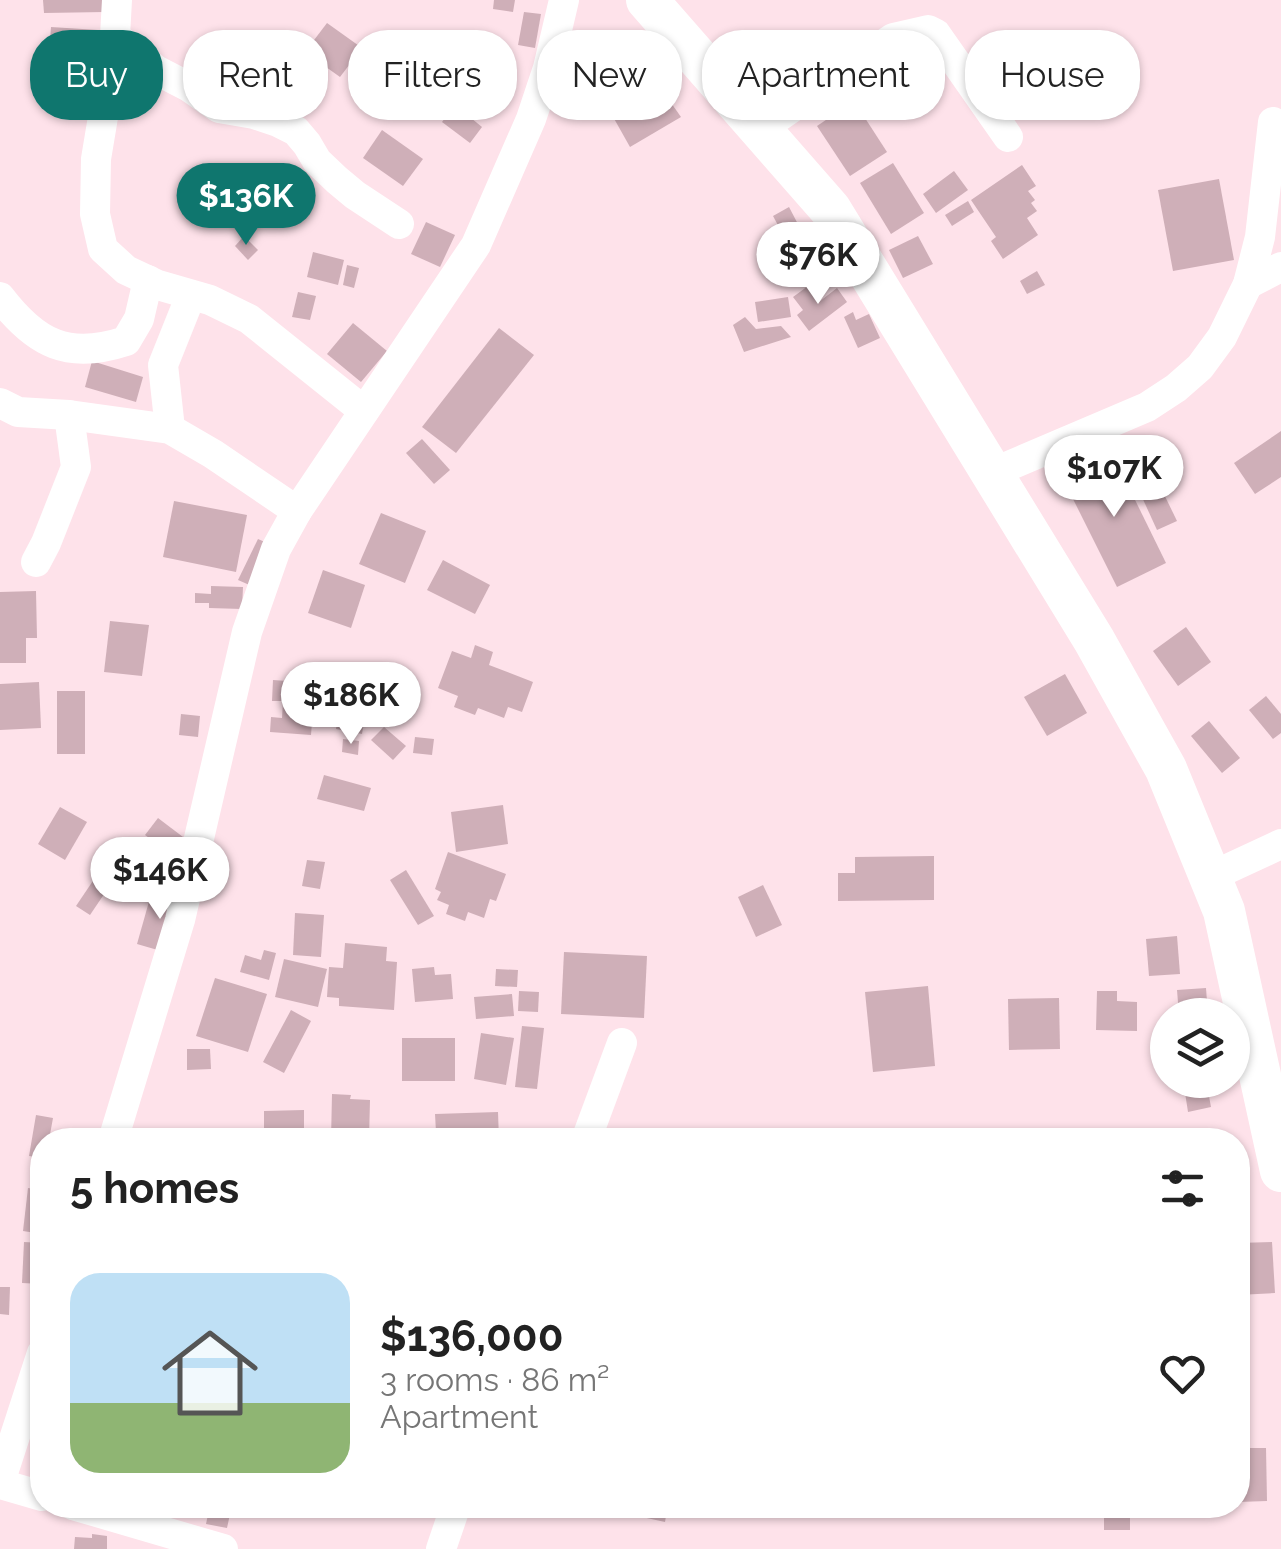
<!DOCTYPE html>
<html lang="en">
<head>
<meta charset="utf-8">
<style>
  :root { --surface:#fff; --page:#f6f6f6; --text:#222; --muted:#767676; --accent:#0f766e }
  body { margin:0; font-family:Raleway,sans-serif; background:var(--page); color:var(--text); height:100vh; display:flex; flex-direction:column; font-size:38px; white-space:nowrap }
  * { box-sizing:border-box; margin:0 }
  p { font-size:32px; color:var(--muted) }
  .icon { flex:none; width:55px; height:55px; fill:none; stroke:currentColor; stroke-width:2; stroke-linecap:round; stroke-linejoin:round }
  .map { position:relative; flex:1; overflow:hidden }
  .panel { position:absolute; left:30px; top:1128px; width:1220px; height:390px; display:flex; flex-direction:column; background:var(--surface); border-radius:40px; box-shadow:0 2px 8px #0004 }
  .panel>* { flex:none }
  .top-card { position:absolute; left:30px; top:30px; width:1222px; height:90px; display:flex; gap:20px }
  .tools { position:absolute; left:1150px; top:998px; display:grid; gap:20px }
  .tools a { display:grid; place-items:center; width:100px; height:100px; border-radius:50%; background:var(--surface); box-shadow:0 2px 8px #0004; font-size:50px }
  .price { position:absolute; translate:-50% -85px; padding:0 22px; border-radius:35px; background:#fff; color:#222; font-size:32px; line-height:65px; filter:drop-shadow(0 2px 5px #0008) }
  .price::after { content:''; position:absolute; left:50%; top:60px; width:30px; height:22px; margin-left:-15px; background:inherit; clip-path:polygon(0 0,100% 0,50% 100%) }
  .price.selected { background:var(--accent); color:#fff }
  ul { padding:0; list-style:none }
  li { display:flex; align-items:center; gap:30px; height:250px; padding:0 40px }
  li span { display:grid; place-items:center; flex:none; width:280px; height:200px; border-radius:30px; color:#555 }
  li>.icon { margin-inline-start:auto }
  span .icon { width:120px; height:120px; fill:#fffc; stroke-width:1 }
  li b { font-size:42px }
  h2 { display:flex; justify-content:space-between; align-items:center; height:120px; padding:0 40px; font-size:42px }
  .chip { padding:0 35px; border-radius:40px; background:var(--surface); box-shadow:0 2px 8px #0004; font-size:35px; line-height:90px }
  .chip.selected { background:var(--accent); color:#fff }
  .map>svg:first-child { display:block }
  .building { fill:#cfafb8 }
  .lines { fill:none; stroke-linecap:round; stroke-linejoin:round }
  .street { stroke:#fff; stroke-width:30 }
  .secondary { stroke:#fff; stroke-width:42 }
</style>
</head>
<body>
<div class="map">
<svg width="1281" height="1549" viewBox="0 0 1281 1549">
  <rect width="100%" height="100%" fill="#fee2ea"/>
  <g class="building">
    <polygon points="43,0 104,0 105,12 44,13"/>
    <polygon points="494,0 515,0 513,12 493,9"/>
    <polygon points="524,12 541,14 535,48 518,45"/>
    <polygon points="327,23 362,48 340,77 305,52"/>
    <polygon points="51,27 98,30 95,71 48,67"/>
    <polygon points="1096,32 1117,76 1030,117 1009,73"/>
    <polygon points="645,66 681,117 630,147 599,92"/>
    <polygon points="854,101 887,152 850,176 817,126"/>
    <polygon points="455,105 482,127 470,143 442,122"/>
    <polygon points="382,130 423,159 403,186 363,158"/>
    <polygon points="893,163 924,213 891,234 860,183"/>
    <polygon points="1022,165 1036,186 1028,191 1035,200 1031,203 1037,211 1027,218 1038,235 1003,259 991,241 996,237 971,200"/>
    <polygon points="954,171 968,190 936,213 923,194"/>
    <polygon points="1219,179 1234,260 1173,271 1158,190"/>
    <polygon points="278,194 287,206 266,223 257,212"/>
    <polygon points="968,201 974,212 952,226 945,215"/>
    <polygon points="789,207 800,228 815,221 829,247 810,257 806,249 794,255 773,216"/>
    <polygon points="426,222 455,235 440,267 411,254"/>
    <polygon points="244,236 258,250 248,260 235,246"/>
    <polygon points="918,236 933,264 903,278 889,250"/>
    <polygon points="838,245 840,265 844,273 824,285 810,261"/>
    <polygon points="313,252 344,260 338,285 307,277"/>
    <polygon points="347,265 359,268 354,288 343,285"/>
    <polygon points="1037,271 1045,285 1027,294 1020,281"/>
    <polygon points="808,286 819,302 837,288 847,302 809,331 797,315 803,310 793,297"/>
    <polygon points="298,292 316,296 310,320 292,317"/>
    <polygon points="788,297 791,317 758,322 755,302"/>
    <polygon points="853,312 856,320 869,314 880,338 858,348 844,317"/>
    <polygon points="745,317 756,329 781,326 791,337 744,352 733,325"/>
    <polygon points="353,323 387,351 361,382 327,354"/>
    <polygon points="499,328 534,355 456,453 422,427"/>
    <polygon points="92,361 143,377 136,402 85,387"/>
    <polygon points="1281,431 1281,477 1255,494 1234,463"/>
    <polygon points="422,439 450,470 434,484 406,453"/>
    <polygon points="1112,453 1166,563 1117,587 1062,477"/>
    <polygon points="1160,486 1177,521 1157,530 1141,495"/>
    <polygon points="174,501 247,515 236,572 163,557"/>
    <polygon points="381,513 426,531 405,583 359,564"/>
    <polygon points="258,539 274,546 254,587 238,580"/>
    <polygon points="443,560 490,585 475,614 427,590"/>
    <polygon points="323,570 365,585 351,628 308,613"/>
    <polygon points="211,586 243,587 242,609 209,608 209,603 195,603 195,593 211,594"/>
    <polygon points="36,591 37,638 26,638 26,663 0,663 0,592"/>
    <polygon points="110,621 149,625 142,676 104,672"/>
    <polygon points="1186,627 1211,662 1178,686 1153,651"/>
    <polygon points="475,645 493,652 489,665 533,682 522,712 508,707 504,718 478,708 475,715 454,707 458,696 438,688 452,651 471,658"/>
    <polygon points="1065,674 1087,713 1047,736 1024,697"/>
    <polygon points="273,680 315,683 311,735 270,732 271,717 282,718 283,701 272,701"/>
    <polygon points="39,682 41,728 0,730 0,684"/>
    <rect x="57" y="691" width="28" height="63"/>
    <polygon points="343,692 368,697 362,734 336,729"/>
    <polygon points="1266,696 1281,714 1281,733 1273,739 1249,710"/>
    <polygon points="181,714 200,716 198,737 179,735"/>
    <polygon points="1209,721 1240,758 1222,773 1191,736"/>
    <polygon points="384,727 406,746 393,760 371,740"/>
    <polygon points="415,737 434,739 432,755 413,753"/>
    <polygon points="343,739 359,741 358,755 342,752"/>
    <polygon points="324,775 371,788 364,811 317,799"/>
    <polygon points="503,805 508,844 456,852 451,812"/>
    <polygon points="60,807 87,822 65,860 38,844"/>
    <polygon points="158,818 183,837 170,853 145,835"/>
    <polygon points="448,852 506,874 496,901 490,899 484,918 468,912 465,921 446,914 449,905 437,900 441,892 435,889"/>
    <polygon points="934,856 934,900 838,901 838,873 855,873 855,857"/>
    <polygon points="107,860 121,869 90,915 76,906"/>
    <polygon points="307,860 325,862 320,889 302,886"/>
    <polygon points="406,870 434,916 418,925 390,880"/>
    <polygon points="124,875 139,881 132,896 117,889"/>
    <polygon points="763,885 782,925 756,937 738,897"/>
    <polygon points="152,891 183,900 168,953 137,944"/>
    <polygon points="295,913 324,915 321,957 293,955"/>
    <polygon points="1177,936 1180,974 1149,976 1146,939"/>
    <polygon points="345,943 387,947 386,961 397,962 394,1010 339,1006 339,998 327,997 329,967 343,968"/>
    <polygon points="264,950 276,953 269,980 240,972 245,955 261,960"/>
    <polygon points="564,952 647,956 644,1018 561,1014"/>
    <polygon points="284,959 327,969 318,1007 275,997"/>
    <polygon points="434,967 435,975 451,974 453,999 415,1002 412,969"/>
    <polygon points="496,969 518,970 517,987 495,986"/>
    <polygon points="215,978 267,994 248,1052 196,1036"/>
    <polygon points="928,986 935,1066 873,1072 865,992"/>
    <polygon points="1206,988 1208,1015 1179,1015 1177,990"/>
    <polygon points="519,991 539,992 538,1012 518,1011"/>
    <polygon points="1097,991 1117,991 1117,1001 1137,1002 1137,1031 1096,1030"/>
    <polygon points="512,994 514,1016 476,1019 474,997"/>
    <polygon points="1059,998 1060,1049 1009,1050 1008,999"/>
    <polygon points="291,1010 311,1021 284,1073 263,1062"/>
    <polygon points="522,1026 544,1028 537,1089 515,1087"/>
    <polygon points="481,1033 514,1038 506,1085 474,1079"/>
    <rect x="402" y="1038" width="53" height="43"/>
    <polygon points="187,1049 210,1049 211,1069 187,1070"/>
    <polygon points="1183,1080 1206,1080 1211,1107 1188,1112"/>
    <polygon points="332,1094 351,1095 350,1099 370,1100 369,1140 331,1140"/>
    <polygon points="304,1110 304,1129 264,1130 264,1111"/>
    <polygon points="498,1112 499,1140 418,1140 418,1133 436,1132 435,1114"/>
    <polygon points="36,1115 53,1118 49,1140 42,1140 42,1158 29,1156"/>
    <polygon points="28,1188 42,1190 42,1234 23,1231"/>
    <polygon points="24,1242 42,1243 42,1284 22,1283"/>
    <polygon points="1272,1242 1275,1293 1238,1295 1238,1243"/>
    <polygon points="0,1287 10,1287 9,1315 0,1314"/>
    <polygon points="1238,1448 1266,1448 1267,1501 1238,1502"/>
    <polygon points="210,1505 232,1505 227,1528 206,1524"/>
    <polygon points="611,1505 668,1505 665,1522 610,1510"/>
    <rect x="1104" y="1505" width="26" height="25"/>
    <polygon points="92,1534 107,1536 107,1549 74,1549 75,1537 92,1538"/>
  </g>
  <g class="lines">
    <g class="street">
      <polyline points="117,0 115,36 156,70 189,87 219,108 254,114 278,122 296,131 307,144 317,161 337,180 355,195 399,224"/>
      <polyline points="115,36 107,64 104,111 96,159 95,214 103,249 126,270 158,285 210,300 249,319 364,411"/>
      <polyline points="761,129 893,38 928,30 936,34 1008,137"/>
      <polyline points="1248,284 1281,267"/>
      <path d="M0 297C36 344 68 360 126 341L139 319 148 280"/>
      <polyline points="0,403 18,412 69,415 170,429 213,454 297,511"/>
      <polyline points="170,429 163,365 191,295"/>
      <polyline points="992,473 1147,407 1176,388 1200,367 1222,337 1248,284 1260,237 1273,122"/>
      <polyline points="36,562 46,543 76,467 69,415"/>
      <polyline points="1210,877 1281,844"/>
      <polyline points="113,1140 180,920 247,632 276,549 297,511 476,245 531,119 548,68 564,0"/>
      <polyline points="586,1140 622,1043"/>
      <polyline points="0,1482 42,1353"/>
      <polyline points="0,1484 42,1496"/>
      <polyline points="73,1505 223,1549"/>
      <polyline points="441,1549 456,1505"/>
    </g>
    <polyline class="secondary" points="647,0 830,209 1094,640 1166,769 1224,911 1281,1171"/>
  </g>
</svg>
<div class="tools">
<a><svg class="icon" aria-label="layers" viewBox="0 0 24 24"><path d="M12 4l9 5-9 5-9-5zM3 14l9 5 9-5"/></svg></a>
</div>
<b class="price selected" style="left:246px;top:248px">$136K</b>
<b class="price" style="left:818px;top:307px">$76K</b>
<b class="price" style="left:1114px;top:520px">$107K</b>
<b class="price" style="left:351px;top:747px">$186K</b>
<b class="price" style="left:160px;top:922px">$146K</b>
<div class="top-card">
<a class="chip selected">Buy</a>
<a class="chip">Rent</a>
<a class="chip">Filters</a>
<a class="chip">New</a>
<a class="chip">Apartment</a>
<a class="chip">House</a>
</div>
<section class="panel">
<h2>5 homes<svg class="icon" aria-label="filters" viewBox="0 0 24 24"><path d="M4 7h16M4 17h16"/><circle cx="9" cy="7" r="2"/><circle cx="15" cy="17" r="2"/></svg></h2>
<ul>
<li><span style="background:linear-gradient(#bfe0f5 65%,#8fb573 0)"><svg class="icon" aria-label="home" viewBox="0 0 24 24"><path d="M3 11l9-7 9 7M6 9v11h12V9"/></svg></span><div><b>$136,000</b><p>3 rooms · 86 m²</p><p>Apartment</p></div><svg class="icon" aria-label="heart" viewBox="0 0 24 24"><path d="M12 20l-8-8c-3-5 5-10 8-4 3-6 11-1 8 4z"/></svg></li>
</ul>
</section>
</div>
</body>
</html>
